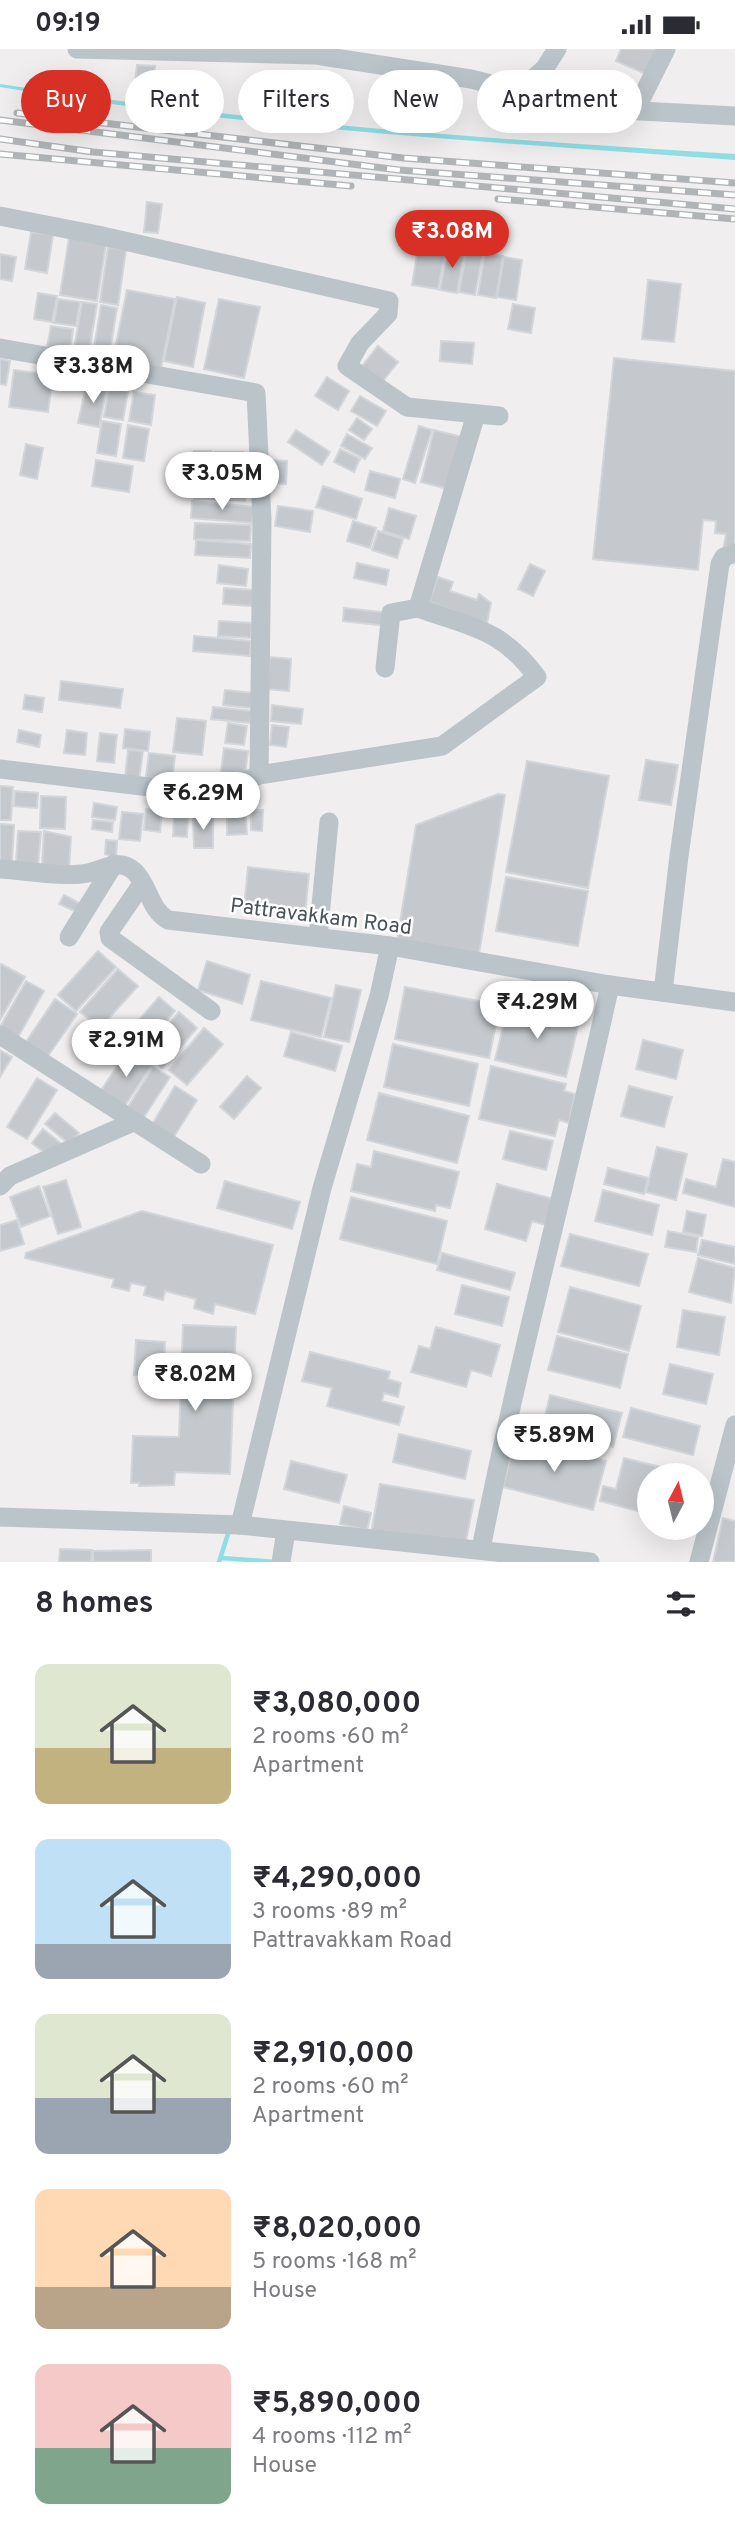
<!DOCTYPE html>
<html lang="en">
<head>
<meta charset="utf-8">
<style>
  :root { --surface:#fff; --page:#f7f7f7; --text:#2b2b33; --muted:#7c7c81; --accent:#d93025 }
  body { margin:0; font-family:Overpass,sans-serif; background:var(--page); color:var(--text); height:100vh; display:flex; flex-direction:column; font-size:26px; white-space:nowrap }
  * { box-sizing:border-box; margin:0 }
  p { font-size:23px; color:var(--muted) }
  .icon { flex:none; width:38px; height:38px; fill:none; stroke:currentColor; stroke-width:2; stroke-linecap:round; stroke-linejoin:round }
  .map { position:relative; height:1513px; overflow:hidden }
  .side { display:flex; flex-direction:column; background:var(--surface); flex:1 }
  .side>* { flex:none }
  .hud { position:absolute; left:21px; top:21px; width:693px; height:63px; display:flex; gap:14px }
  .needle { width:46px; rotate:7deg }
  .fabs { position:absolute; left:637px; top:1414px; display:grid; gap:14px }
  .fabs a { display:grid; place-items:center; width:77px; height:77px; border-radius:50%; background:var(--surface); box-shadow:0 7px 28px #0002; font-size:35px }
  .price { position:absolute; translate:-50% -60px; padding:0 16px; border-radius:24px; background:#fff; color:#222; font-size:23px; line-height:46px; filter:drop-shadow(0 2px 4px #0008) }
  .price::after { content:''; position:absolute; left:50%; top:42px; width:21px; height:16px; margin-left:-10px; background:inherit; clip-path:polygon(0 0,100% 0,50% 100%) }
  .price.active { background:var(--accent); color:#fff }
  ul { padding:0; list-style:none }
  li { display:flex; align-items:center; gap:21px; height:175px; padding:0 35px }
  li span { display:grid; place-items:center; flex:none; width:196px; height:140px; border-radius:14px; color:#555 }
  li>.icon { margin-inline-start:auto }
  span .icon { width:84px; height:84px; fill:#fffc; stroke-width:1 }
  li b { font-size:30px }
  h2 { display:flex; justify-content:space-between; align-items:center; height:84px; padding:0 35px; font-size:30px }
  .tag { padding:0 24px; border-radius:32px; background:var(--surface); box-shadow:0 7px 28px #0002; font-size:24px; line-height:63px }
  .tag.active { background:var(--accent); color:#fff }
  .status { display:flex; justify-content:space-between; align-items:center; height:49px; padding:0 35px; background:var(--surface); direction:ltr }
  .status svg { height:19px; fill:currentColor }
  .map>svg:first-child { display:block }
  .water { fill:#8fdee5 }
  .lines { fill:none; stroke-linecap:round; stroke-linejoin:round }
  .stream { stroke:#8fdee5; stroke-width:4.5 }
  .building { fill:#c5c9cd; stroke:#d2d5d9; stroke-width:2 }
  .minor { stroke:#bac4c9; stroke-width:19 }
  .rail-casing { stroke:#b0b4b7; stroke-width:7 }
  .rail { stroke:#fff; stroke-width:4.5; stroke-dasharray:13; stroke-linecap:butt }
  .labels { text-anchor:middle; stroke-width:5; stroke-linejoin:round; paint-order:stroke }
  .street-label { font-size:21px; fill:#475359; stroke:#fff }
</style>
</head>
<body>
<div class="status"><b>09:19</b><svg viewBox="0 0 49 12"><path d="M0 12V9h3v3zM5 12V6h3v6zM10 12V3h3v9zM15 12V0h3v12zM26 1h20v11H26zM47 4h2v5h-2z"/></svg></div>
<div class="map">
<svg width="735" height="1513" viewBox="0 0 735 1513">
  <rect width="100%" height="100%" fill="#f0eeee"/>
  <path class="water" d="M0 35C244 73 489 90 735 105V111C489 93 243 79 0 38Z"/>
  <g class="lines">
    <g class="stream">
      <polyline points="222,1509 276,1513"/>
      <polyline points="219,1513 229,1482"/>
    </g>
  </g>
  <g class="building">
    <polygon points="621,0 659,0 648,26 616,12"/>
    <polygon points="137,16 155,17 152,45 134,43"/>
    <polygon points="286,26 298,27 296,44 284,43"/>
    <polygon points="147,153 162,155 158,184 144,183"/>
    <polygon points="31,183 53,186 47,224 25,220"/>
    <polygon points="69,189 106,195 97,252 60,246"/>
    <polygon points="419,193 446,197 438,240 412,236"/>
    <polygon points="108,198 126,201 118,256 100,253"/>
    <polygon points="448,198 465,201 457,244 440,241"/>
    <polygon points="467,201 483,204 475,246 459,243"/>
    <polygon points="485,203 503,207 496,249 478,246"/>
    <polygon points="0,205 16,208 12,232 0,230"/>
    <polygon points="504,208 522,211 516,251 497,248"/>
    <polygon points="648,231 681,235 674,293 642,290"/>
    <polygon points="127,241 175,250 161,319 113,310"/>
    <polygon points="38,244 57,247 52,273 34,270"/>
    <polygon points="177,248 205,254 193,318 164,312"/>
    <polygon points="58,250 80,253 76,277 54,274"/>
    <polygon points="219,250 260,258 244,329 204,320"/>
    <polygon points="82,253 97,255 88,309 73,307"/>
    <polygon points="513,255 535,259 531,284 508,280"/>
    <polygon points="101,256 117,259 108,314 92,311"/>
    <polygon points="51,277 73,280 69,308 46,304"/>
    <polygon points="441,292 474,294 472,315 440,312"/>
    <polygon points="378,297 398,313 380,336 359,321"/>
    <polygon points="614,309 735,322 735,498 724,497 726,485 715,484 716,472 703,471 698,521 593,510"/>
    <polygon points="0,310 10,312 6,336 0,335"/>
    <polygon points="14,321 53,326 48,363 9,358"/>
    <polygon points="327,328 349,342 338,361 315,347"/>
    <polygon points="87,334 107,338 99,378 78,374"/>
    <polygon points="109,339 128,342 123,371 104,368"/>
    <polygon points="134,343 155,346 151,376 129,372"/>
    <polygon points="360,347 386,362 377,377 351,362"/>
    <polygon points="357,369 372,380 364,391 349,381"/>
    <polygon points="102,372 121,375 116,407 97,404"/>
    <polygon points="128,376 149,380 144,412 123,409"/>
    <polygon points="419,377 432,381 415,434 403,430"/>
    <polygon points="296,381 330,403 322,416 288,393"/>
    <polygon points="434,381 462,388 448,440 421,433"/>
    <polygon points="347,385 372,399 365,410 341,397"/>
    <polygon points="26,395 43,399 37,430 20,426"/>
    <polygon points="340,400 360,410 354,423 334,413"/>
    <rect x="194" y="402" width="17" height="48"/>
    <polygon points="214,403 243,403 243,425 213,425"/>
    <polygon points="96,411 133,417 129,443 92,437"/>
    <polygon points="270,411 287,412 286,435 269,434"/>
    <polygon points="370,422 400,430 395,449 365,441"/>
    <polygon points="214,428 245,430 245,452 213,450"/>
    <polygon points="323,437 362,450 356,470 316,458"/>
    <polygon points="192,452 254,458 252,474 191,469"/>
    <polygon points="278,457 313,462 310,483 275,477"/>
    <polygon points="389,459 416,467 409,490 383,482"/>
    <polygon points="353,472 376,479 370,499 347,492"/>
    <polygon points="195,474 251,476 250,492 194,490"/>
    <polygon points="378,482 403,490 397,509 372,501"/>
    <polygon points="196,491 251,495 250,509 195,506"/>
    <polygon points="357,514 389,521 386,536 354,529"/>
    <polygon points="530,515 545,522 533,547 518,540"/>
    <polygon points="219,516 248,520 246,537 217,534"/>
    <polygon points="438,528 453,533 450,542 477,551 479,545 491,554 487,574 429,553"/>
    <polygon points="224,539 253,541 252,557 223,555"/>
    <polygon points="344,559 389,564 388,577 343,572"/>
    <polygon points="219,572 252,574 251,589 218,587"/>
    <polygon points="194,587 251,592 250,607 193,602"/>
    <polygon points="270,608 291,610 289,642 267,640"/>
    <polygon points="61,632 123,640 120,659 59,651"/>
    <polygon points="225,641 253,644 251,659 223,656"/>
    <polygon points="25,646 44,649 42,663 23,660"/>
    <polygon points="272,656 303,660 301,675 271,672"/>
    <polygon points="213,658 252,662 250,674 211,670"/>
    <polygon points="177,669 206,672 202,706 173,703"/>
    <polygon points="228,674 247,677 244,696 225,694"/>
    <polygon points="272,676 289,678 286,698 270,696"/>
    <polygon points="125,680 150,683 148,702 123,699"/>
    <polygon points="19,681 41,686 39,698 17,693"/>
    <polygon points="67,681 87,684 85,706 64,704"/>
    <polygon points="100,684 117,686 114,714 97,712"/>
    <polygon points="224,699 248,702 245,726 221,723"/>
    <polygon points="128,701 143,702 139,731 125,729"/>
    <polygon points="149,704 175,707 172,731 146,728"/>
    <polygon points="646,711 678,716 671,756 639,751"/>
    <polygon points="527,712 609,727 588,839 506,823"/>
    <polygon points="0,737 13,738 11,771 0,771"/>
    <polygon points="15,742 38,744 37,759 14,757"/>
    <polygon points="498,745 505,746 479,905 397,892 416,776"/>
    <polygon points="41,747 66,748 65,780 40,779"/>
    <polygon points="94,754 117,758 115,771 92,768"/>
    <polygon points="146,760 162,761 160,783 144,781"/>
    <polygon points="245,760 247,785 227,786 227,761"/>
    <polygon points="251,761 263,761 262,782 251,781"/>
    <polygon points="122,763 143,765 140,792 119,790"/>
    <polygon points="213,766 213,799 194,799 193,767"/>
    <polygon points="174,768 188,769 187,788 173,787"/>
    <polygon points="93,771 113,773 112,783 92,780"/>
    <polygon points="0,775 14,776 12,813 0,812"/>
    <polygon points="18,782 41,783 38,816 16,815"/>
    <polygon points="44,782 71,788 69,818 42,817"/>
    <polygon points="106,791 117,792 116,809 105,805"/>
    <polygon points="248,818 309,825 305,865 244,859"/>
    <polygon points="506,828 588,842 578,897 496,882"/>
    <polygon points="64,846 81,855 77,863 59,855"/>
    <polygon points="98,902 116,918 76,962 58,946"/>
    <polygon points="207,912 250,926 242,955 198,941"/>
    <polygon points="1,915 25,928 0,971 0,917"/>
    <polygon points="118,920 138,937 100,979 80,963"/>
    <polygon points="26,932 44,942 17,990 0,978"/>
    <polygon points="261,932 331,949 321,988 251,971"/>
    <polygon points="336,936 361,941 349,993 324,988"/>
    <polygon points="405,938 500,956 489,1009 395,990"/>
    <polygon points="159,948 175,962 139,1004 123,989"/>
    <polygon points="55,950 77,965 48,1007 26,993"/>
    <polygon points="508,957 579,973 566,1028 495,1011"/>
    <polygon points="179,963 197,979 162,1019 144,1004"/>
    <polygon points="204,979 223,995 187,1036 169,1021"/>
    <polygon points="291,983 342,997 335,1022 284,1007"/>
    <polygon points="643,991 683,1001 676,1030 636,1020"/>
    <polygon points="393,995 478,1015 469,1057 384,1038"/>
    <polygon points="0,1001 12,1008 0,1028"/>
    <polygon points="128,1001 152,1016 124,1058 100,1043"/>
    <polygon points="491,1017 566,1035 564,1042 575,1045 569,1074 559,1071 555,1087 479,1070"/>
    <polygon points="153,1018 170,1028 142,1071 126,1061"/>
    <polygon points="247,1027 261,1039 234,1070 220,1058"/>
    <polygon points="37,1029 57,1041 27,1090 7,1078"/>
    <polygon points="175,1037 197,1051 173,1089 152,1076"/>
    <polygon points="629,1037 672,1048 664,1078 621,1067"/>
    <polygon points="379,1044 469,1067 457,1114 367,1091"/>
    <polygon points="55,1064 79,1084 69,1095 45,1075"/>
    <polygon points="43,1080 63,1096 45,1104 32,1094"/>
    <polygon points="510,1082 553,1092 546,1121 503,1110"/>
    <polygon points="657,1098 687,1105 676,1151 646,1143"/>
    <polygon points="374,1102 459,1123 450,1159 436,1156 435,1162 351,1142 357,1115 371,1118"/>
    <polygon points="723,1110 735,1113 735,1158 683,1144 686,1130 716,1138"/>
    <polygon points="608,1119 648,1129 644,1145 604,1135"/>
    <polygon points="66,1131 81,1178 58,1185 43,1138"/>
    <polygon points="225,1132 300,1153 292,1180 217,1159"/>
    <polygon points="497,1135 553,1150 545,1176 532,1172 526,1192 485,1180"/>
    <polygon points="39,1137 50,1167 21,1178 10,1148"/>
    <polygon points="603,1141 659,1156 652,1186 595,1172"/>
    <polygon points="351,1148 447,1172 437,1215 340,1190"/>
    <polygon points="142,1162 273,1196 255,1265 215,1255 213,1265 194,1259 196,1250 165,1242 163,1251 144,1246 146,1237 131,1234 129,1242 112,1238 114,1230 25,1209 26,1204"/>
    <polygon points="687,1162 706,1166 702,1187 683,1183"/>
    <polygon points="17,1171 24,1195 0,1202 0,1176"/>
    <polygon points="668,1182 698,1188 696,1203 665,1198"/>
    <polygon points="570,1185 648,1205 639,1237 561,1217"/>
    <polygon points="702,1191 735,1198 735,1215 698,1206"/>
    <polygon points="442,1204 515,1224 510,1241 437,1221"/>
    <polygon points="698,1209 735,1219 731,1254 689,1243"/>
    <polygon points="462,1236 509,1248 502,1277 455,1265"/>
    <polygon points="570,1238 641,1257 629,1302 558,1283"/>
    <polygon points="683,1261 725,1268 719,1306 677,1298"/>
    <polygon points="183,1276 236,1278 230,1425 175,1423 174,1436 139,1437 139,1434 131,1434 133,1387 179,1388"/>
    <polygon points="436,1278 500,1296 491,1327 471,1321 466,1338 411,1323 419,1297 430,1300"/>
    <polygon points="557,1287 628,1305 620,1339 548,1321"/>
    <polygon points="136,1291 165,1293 163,1327 134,1326"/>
    <polygon points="310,1303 390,1323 388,1330 401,1334 398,1348 384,1344 382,1352 404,1358 399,1376 327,1357 332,1339 302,1332"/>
    <polygon points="670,1315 713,1325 706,1355 663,1345"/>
    <polygon points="550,1346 622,1364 613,1398 542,1380"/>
    <polygon points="631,1359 700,1377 693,1406 623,1388"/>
    <polygon points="399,1385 471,1402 465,1430 393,1413"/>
    <polygon points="516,1386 533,1390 533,1394 606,1412 593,1461 503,1438"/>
    <polygon points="624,1409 685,1424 685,1426 649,1426 649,1465 600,1452 603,1437 616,1440"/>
    <polygon points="291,1412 347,1426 339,1454 284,1440"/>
    <polygon points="380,1435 474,1451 466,1492 371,1484"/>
    <polygon points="344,1457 371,1464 367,1481 340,1475"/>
    <polygon points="723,1469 735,1472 735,1513 713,1513"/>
    <polygon points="60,1500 92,1501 91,1513 59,1513"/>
    <polygon points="151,1501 151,1513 93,1513 93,1502"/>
  </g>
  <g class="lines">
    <g class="minor">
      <polyline points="77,0 316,6 471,30 519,42 520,52 527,56 735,67"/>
      <polyline points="519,42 545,19 557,0"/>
      <polyline points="636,60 666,0"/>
      <polyline points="0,167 98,186 389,252 388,265 360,294 347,317 407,358 499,367"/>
      <polyline points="0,299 256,344 262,471 259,726"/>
      <polyline points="385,619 391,564 418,559"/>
      <path d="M0 720 191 743 230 739 259 726 442 697 537 628C502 580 471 578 418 559L476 365"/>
      <path d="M0 820C24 821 65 829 88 824 104 821 119 808 134 822 149 836 149 860 168 871L390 897 610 936 735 953"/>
      <polyline points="142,835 109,883 110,889 211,962"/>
      <polyline points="69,888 114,815"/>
      <polyline points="318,888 329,773"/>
      <polyline points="663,943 679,807 720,515 724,508 735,504"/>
      <polyline points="0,986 201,1115"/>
      <polyline points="0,1137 10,1127 133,1073"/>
      <polyline points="0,1468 240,1476 590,1513"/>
      <polyline points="240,1476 322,1139 379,947 390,897"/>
      <path d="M481 1500C518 1311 569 1125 610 936"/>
      <polyline points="281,1513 286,1482"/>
      <polyline points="699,1513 735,1376"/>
    </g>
    <g class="rail-casing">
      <g id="rail">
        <polyline points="17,64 403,109 735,134"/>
        <polyline points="0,71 399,121 735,146"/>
        <polyline points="0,90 93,103 735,160"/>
        <polyline points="0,105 351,137"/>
        <polyline points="498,150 735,170"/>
      </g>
    </g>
    <use href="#rail" class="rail"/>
  </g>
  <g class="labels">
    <g class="street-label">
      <text transform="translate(321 867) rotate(7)" y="7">Pattravakkam Road</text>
    </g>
  </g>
</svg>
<div class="fabs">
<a><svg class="needle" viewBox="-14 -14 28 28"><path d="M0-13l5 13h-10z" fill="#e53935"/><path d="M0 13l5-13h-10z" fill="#7c7c81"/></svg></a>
</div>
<b class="price active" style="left:452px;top:221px">₹3.08M</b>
<b class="price" style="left:93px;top:356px">₹3.38M</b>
<b class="price" style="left:222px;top:463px">₹3.05M</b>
<b class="price" style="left:203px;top:783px">₹6.29M</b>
<b class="price" style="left:537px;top:992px">₹4.29M</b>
<b class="price" style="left:126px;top:1030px">₹2.91M</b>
<b class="price" style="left:195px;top:1364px">₹8.02M</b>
<b class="price" style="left:554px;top:1425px">₹5.89M</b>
<div class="hud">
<a class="tag active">Buy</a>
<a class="tag">Rent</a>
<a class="tag">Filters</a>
<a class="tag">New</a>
<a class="tag">Apartment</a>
</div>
</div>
<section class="side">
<h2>8 homes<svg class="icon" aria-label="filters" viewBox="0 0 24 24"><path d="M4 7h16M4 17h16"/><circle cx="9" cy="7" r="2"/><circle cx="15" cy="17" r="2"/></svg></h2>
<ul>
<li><span style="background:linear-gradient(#dfe7d0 60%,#c2b280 0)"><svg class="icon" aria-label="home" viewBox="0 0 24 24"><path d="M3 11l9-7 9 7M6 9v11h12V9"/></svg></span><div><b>₹3,080,000</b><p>2 rooms · 60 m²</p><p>Apartment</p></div></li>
<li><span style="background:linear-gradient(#bfe0f5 75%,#9aa5b1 0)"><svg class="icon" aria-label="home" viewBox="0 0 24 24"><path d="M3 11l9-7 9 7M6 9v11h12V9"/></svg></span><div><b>₹4,290,000</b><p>3 rooms · 89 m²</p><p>Pattravakkam Road</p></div></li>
<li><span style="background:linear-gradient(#dfe7d0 60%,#9aa5b1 0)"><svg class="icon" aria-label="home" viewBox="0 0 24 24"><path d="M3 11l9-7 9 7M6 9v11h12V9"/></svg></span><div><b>₹2,910,000</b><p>2 rooms · 60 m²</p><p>Apartment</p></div></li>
<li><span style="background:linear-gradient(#ffd9b3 70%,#b9a48a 0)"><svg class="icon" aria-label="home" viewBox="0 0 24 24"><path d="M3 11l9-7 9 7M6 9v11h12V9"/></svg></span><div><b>₹8,020,000</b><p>5 rooms · 168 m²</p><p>House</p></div></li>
<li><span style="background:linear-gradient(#f6c9c9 60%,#7fa58c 0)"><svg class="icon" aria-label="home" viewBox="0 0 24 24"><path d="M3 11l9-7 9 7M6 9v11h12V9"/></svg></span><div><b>₹5,890,000</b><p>4 rooms · 112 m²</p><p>House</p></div></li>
</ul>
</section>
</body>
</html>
